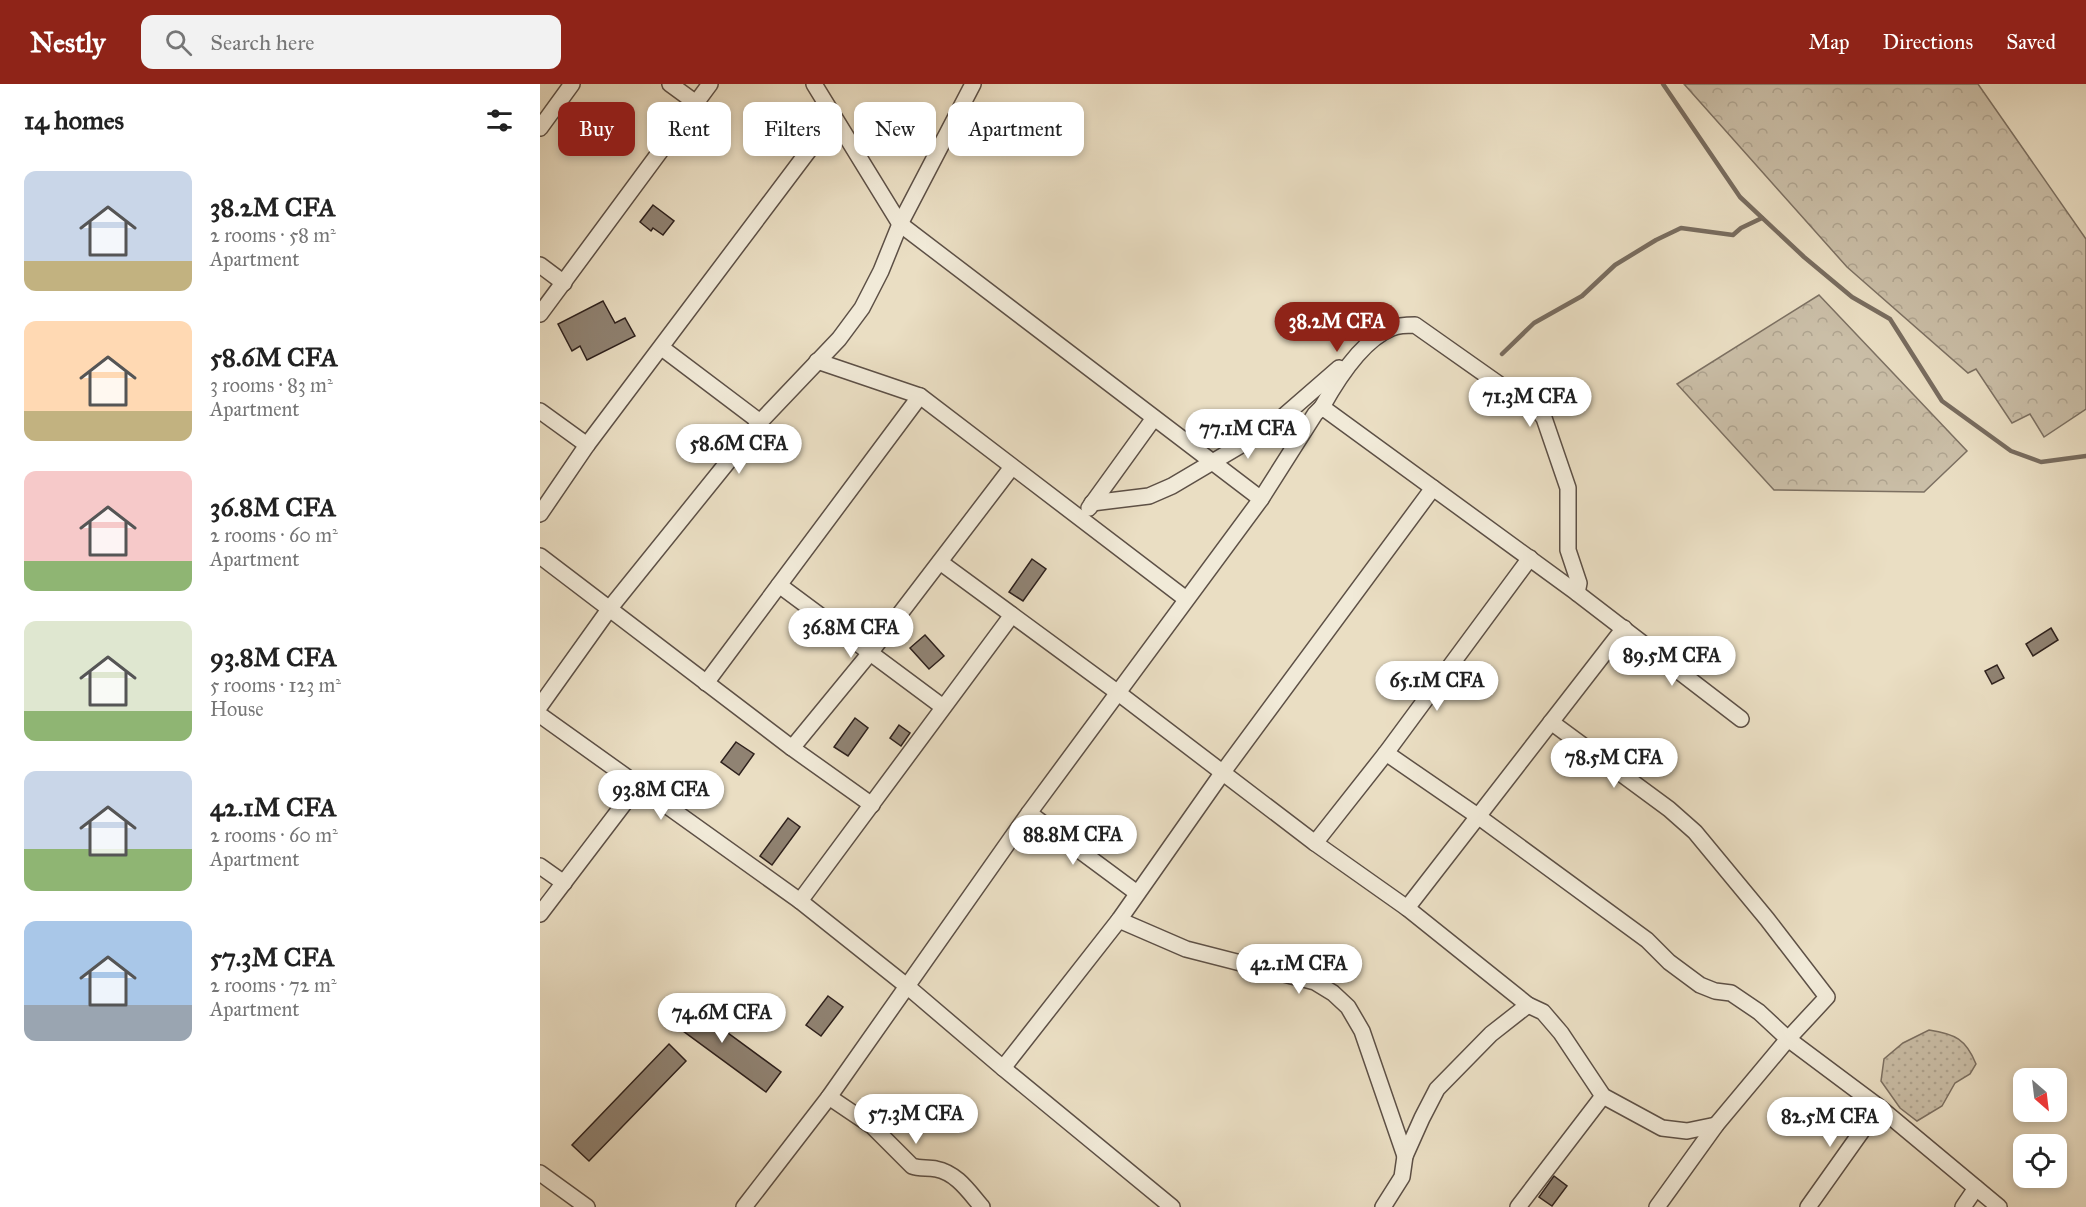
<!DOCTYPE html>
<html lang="en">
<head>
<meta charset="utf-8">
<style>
  :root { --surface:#fff; --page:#f2f2f2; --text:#222; --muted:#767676; --accent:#8f2418 }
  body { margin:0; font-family:"IM FELL Great Primer",serif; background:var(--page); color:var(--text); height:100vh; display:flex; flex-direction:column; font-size:22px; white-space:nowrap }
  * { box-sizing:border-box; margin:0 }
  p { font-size:20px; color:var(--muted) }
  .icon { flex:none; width:33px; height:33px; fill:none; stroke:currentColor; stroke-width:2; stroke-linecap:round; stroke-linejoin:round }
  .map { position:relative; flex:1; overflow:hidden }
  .details { display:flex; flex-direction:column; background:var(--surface); width:540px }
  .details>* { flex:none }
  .top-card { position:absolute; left:18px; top:18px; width:570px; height:54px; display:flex; gap:12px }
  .needle { width:39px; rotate:152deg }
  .fabs { position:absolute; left:1473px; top:984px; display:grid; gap:12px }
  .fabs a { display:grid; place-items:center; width:54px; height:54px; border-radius:12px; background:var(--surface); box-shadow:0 3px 9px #0003; font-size:30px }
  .price { position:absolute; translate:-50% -51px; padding:0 14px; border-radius:21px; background:#fff; color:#222; font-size:20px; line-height:39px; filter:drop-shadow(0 2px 3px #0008) }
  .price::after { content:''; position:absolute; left:50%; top:36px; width:18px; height:14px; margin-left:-9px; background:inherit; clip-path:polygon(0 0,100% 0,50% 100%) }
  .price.current { background:var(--accent); color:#fff }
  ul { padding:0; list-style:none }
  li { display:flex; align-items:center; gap:18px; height:150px; padding:0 24px }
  li span { display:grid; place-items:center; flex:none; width:168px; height:120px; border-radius:12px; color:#555 }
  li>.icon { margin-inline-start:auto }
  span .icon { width:72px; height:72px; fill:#fffc; stroke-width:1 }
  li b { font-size:26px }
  h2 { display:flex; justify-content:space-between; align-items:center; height:72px; padding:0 24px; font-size:26px }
  .chip { padding:0 21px; border-radius:12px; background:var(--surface); box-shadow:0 3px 9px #0003; font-size:21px; line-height:54px }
  .chip.current { background:var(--accent); color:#fff }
  header { display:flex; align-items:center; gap:36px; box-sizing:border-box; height:84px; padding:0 30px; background:var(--accent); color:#fff }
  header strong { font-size:28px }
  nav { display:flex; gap:33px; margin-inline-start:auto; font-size:21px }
  .search { width:420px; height:54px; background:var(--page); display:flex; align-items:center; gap:15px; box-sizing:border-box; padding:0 21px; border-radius:12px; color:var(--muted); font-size:22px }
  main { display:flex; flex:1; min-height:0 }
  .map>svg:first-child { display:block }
  .grass { fill:url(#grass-dots); stroke:#7c7062; stroke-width:1.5 }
  .forest { fill:url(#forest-crowns); stroke:#7c7062; stroke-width:1.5 }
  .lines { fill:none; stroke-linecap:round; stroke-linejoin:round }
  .stream { stroke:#786c5f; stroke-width:4.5 }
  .building { fill:#908373; stroke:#2e211d; stroke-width:1.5 }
  .street-casing { stroke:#5d5046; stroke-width:18 }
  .street { stroke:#f1ead8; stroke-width:15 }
</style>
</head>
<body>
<header>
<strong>Nestly</strong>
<div class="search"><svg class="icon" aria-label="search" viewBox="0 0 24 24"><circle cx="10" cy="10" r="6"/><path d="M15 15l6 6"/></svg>Search here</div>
<nav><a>Map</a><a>Directions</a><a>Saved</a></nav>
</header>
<main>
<section class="details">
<h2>14 homes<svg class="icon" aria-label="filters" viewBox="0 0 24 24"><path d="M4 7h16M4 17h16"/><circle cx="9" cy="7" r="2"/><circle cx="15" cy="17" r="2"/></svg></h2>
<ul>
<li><span style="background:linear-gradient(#c9d6e8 75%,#c2b280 0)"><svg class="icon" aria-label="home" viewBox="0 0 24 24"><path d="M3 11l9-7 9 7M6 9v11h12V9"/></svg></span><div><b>38.2M CFA</b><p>2 rooms · 58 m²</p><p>Apartment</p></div></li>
<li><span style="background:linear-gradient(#ffd9b3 75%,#c2b280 0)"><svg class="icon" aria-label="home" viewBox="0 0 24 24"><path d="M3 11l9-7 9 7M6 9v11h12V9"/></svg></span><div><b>58.6M CFA</b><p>3 rooms · 83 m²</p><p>Apartment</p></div></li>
<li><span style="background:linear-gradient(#f6c9c9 75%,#8fb573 0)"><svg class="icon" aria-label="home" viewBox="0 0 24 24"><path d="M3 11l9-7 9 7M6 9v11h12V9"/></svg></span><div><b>36.8M CFA</b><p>2 rooms · 60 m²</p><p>Apartment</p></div></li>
<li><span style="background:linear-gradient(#dfe7d0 75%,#8fb573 0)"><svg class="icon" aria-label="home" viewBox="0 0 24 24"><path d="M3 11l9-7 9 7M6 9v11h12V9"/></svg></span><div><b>93.8M CFA</b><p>5 rooms · 123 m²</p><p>House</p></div></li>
<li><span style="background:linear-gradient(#c9d6e8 65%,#8fb573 0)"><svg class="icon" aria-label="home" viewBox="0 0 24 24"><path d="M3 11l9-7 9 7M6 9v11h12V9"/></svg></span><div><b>42.1M CFA</b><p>2 rooms · 60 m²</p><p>Apartment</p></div></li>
<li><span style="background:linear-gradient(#a9c7e8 70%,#9aa5b1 0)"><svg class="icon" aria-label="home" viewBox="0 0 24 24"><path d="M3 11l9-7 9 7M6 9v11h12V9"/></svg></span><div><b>57.3M CFA</b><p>2 rooms · 72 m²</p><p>Apartment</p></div></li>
</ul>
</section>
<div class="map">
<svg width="1546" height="1123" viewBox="0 0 1546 1123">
  <defs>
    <pattern id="grass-dots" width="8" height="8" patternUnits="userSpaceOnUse" patternTransform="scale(1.5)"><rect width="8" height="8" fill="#cabea7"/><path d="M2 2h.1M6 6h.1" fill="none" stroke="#aea38f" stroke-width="1.8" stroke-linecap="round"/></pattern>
    <pattern id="forest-crowns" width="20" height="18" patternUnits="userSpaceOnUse" patternTransform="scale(1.5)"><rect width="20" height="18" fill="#cabea7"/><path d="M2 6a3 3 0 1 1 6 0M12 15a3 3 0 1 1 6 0" fill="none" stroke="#aea38f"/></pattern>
  </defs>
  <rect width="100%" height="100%" fill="#eadec3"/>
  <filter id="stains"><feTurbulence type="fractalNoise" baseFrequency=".00333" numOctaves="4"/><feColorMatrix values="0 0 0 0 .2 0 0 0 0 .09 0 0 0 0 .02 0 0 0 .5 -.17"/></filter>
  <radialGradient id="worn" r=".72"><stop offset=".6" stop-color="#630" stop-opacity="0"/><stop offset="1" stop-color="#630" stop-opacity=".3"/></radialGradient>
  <path class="grass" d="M1389 946C1415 950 1426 955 1436 980L1430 990 1415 999 1402 1022 1377 1037 1360 1024 1341 997 1344 975 1363 959Z"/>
  <g class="forest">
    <polygon points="1144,0 1438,0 1546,155 1546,325 1504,353 1490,330 1472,339 1436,285 1428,289 1307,183"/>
    <polygon points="1279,211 1427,367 1384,408 1234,406 1137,300"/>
  </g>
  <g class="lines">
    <g class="stream">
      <polyline points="1123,0 1200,113 1264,173 1312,213 1350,235 1402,317 1471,367 1501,378 1546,372"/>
      <polyline points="962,270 994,239 1042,212 1075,181 1116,156 1141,144 1193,151 1201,144 1222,134"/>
    </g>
  </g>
  <g class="building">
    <polygon points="113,121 134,137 123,151 113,144 111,147 100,138"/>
    <polygon points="63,217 75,239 85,234 95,252 47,276 40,262 32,267 18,240"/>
    <polygon points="492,475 506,485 483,517 469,508"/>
    <polygon points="1511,544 1518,556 1493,572 1486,560"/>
    <polygon points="385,551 404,572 389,585 370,564"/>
    <polygon points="1457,581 1464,594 1452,600 1445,587"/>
    <polygon points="315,634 328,644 308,672 294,663"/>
    <polygon points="359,641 370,649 361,662 350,654"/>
    <polygon points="196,658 214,670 199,691 181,678"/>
    <polygon points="248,734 260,743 232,781 220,772"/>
    <polygon points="288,912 303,923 281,952 266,941"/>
    <polygon points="139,913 241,988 226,1008 124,933"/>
    <polygon points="129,960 146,977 49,1077 32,1061"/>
    <polygon points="1014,1092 1027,1102 1012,1122 999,1113"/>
  </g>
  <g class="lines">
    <g class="street-casing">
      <g id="street">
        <polyline points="130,0 156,19"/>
        <polyline points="274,0 360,140 721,415"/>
        <polyline points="0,44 32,0"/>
        <polyline points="0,181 24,199"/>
        <polyline points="0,230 170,0"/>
        <polyline points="122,264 220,338"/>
        <polyline points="277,277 380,312 646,515"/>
        <path d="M782 323C797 296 822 256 852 244 859 241 867 241 875 241L1000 329 1004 334 1028 404V466L1039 499 1037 509"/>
        <polyline points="0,327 47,361"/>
        <polyline points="552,419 609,412 632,402 730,344 799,284"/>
        <polyline points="549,424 614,334"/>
        <polyline points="0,430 47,361 294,33"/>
        <polyline points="0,472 252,664 332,721"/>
        <polyline points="400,478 577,608 775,759 867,824 988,921 1003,928 1021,949 1063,1012 1122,1044 1147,1047 1176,1041"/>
        <polyline points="239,501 403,623"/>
        <polyline points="166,599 380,312"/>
        <polyline points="0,622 70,524 220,338 299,255 322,224 341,187 360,140 433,0"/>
        <polyline points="0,631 260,817 368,903 463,984 632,1123"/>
        <polyline points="1011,638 1129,725 1155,748 1227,835 1287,913 1248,955 1176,1041 1117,1123"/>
        <polyline points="252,664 330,569 472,383"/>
        <polyline points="846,669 939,733 1107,856 1129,878 1160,901 1175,907 1191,909 1219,928 1248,955 1339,1023 1459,1123"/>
        <polyline points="489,729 597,809"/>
        <polyline points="775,759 846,669 990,474"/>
        <polyline points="0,782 24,799"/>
        <polyline points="260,817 472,531"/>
        <polyline points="867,824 1084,544"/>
        <polyline points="0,830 99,700"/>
        <polyline points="579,836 646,865 775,898 793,909 808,923 822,947 865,1072"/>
        <polyline points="463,984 579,836 683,688 893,404"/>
        <path d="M289 1013 332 1042 372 1082C380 1085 388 1083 396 1085 417 1089 429 1108 442 1123"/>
        <polyline points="0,1089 47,1123"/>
        <polyline points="204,1123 289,1013 489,729 721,415 775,330 782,323 1037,509 1201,635"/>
        <polyline points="843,1123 862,1093 865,1072 882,1034 897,1005 951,950 988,921"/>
        <polyline points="978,1123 1063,1012"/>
        <polyline points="1268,1123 1339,1023"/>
        <polyline points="1423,1123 1436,1104"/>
      </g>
    </g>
    <use href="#street" class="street"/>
  </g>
  <rect width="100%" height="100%" filter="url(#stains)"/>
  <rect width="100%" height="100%" fill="url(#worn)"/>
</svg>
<div class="fabs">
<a><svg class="needle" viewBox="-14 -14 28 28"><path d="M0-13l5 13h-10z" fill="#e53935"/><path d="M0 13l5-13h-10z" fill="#767676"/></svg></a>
<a><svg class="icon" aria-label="locate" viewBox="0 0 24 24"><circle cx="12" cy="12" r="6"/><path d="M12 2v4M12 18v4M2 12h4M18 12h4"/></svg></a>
</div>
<b class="price current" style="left:797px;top:269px">38.2M CFA</b>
<b class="price" style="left:990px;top:344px">71.3M CFA</b>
<b class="price" style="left:708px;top:376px">77.1M CFA</b>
<b class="price" style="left:199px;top:391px">58.6M CFA</b>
<b class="price" style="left:311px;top:575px">36.8M CFA</b>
<b class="price" style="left:1132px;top:603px">89.5M CFA</b>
<b class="price" style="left:897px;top:628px">65.1M CFA</b>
<b class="price" style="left:1074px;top:705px">78.5M CFA</b>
<b class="price" style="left:121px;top:737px">93.8M CFA</b>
<b class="price" style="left:533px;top:782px">88.8M CFA</b>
<b class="price" style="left:759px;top:911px">42.1M CFA</b>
<b class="price" style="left:182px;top:960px">74.6M CFA</b>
<b class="price" style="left:376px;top:1061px">57.3M CFA</b>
<b class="price" style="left:1290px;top:1064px">82.5M CFA</b>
<div class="top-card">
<a class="chip current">Buy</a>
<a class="chip">Rent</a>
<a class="chip">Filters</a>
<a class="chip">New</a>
<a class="chip">Apartment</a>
</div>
</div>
</main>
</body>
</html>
